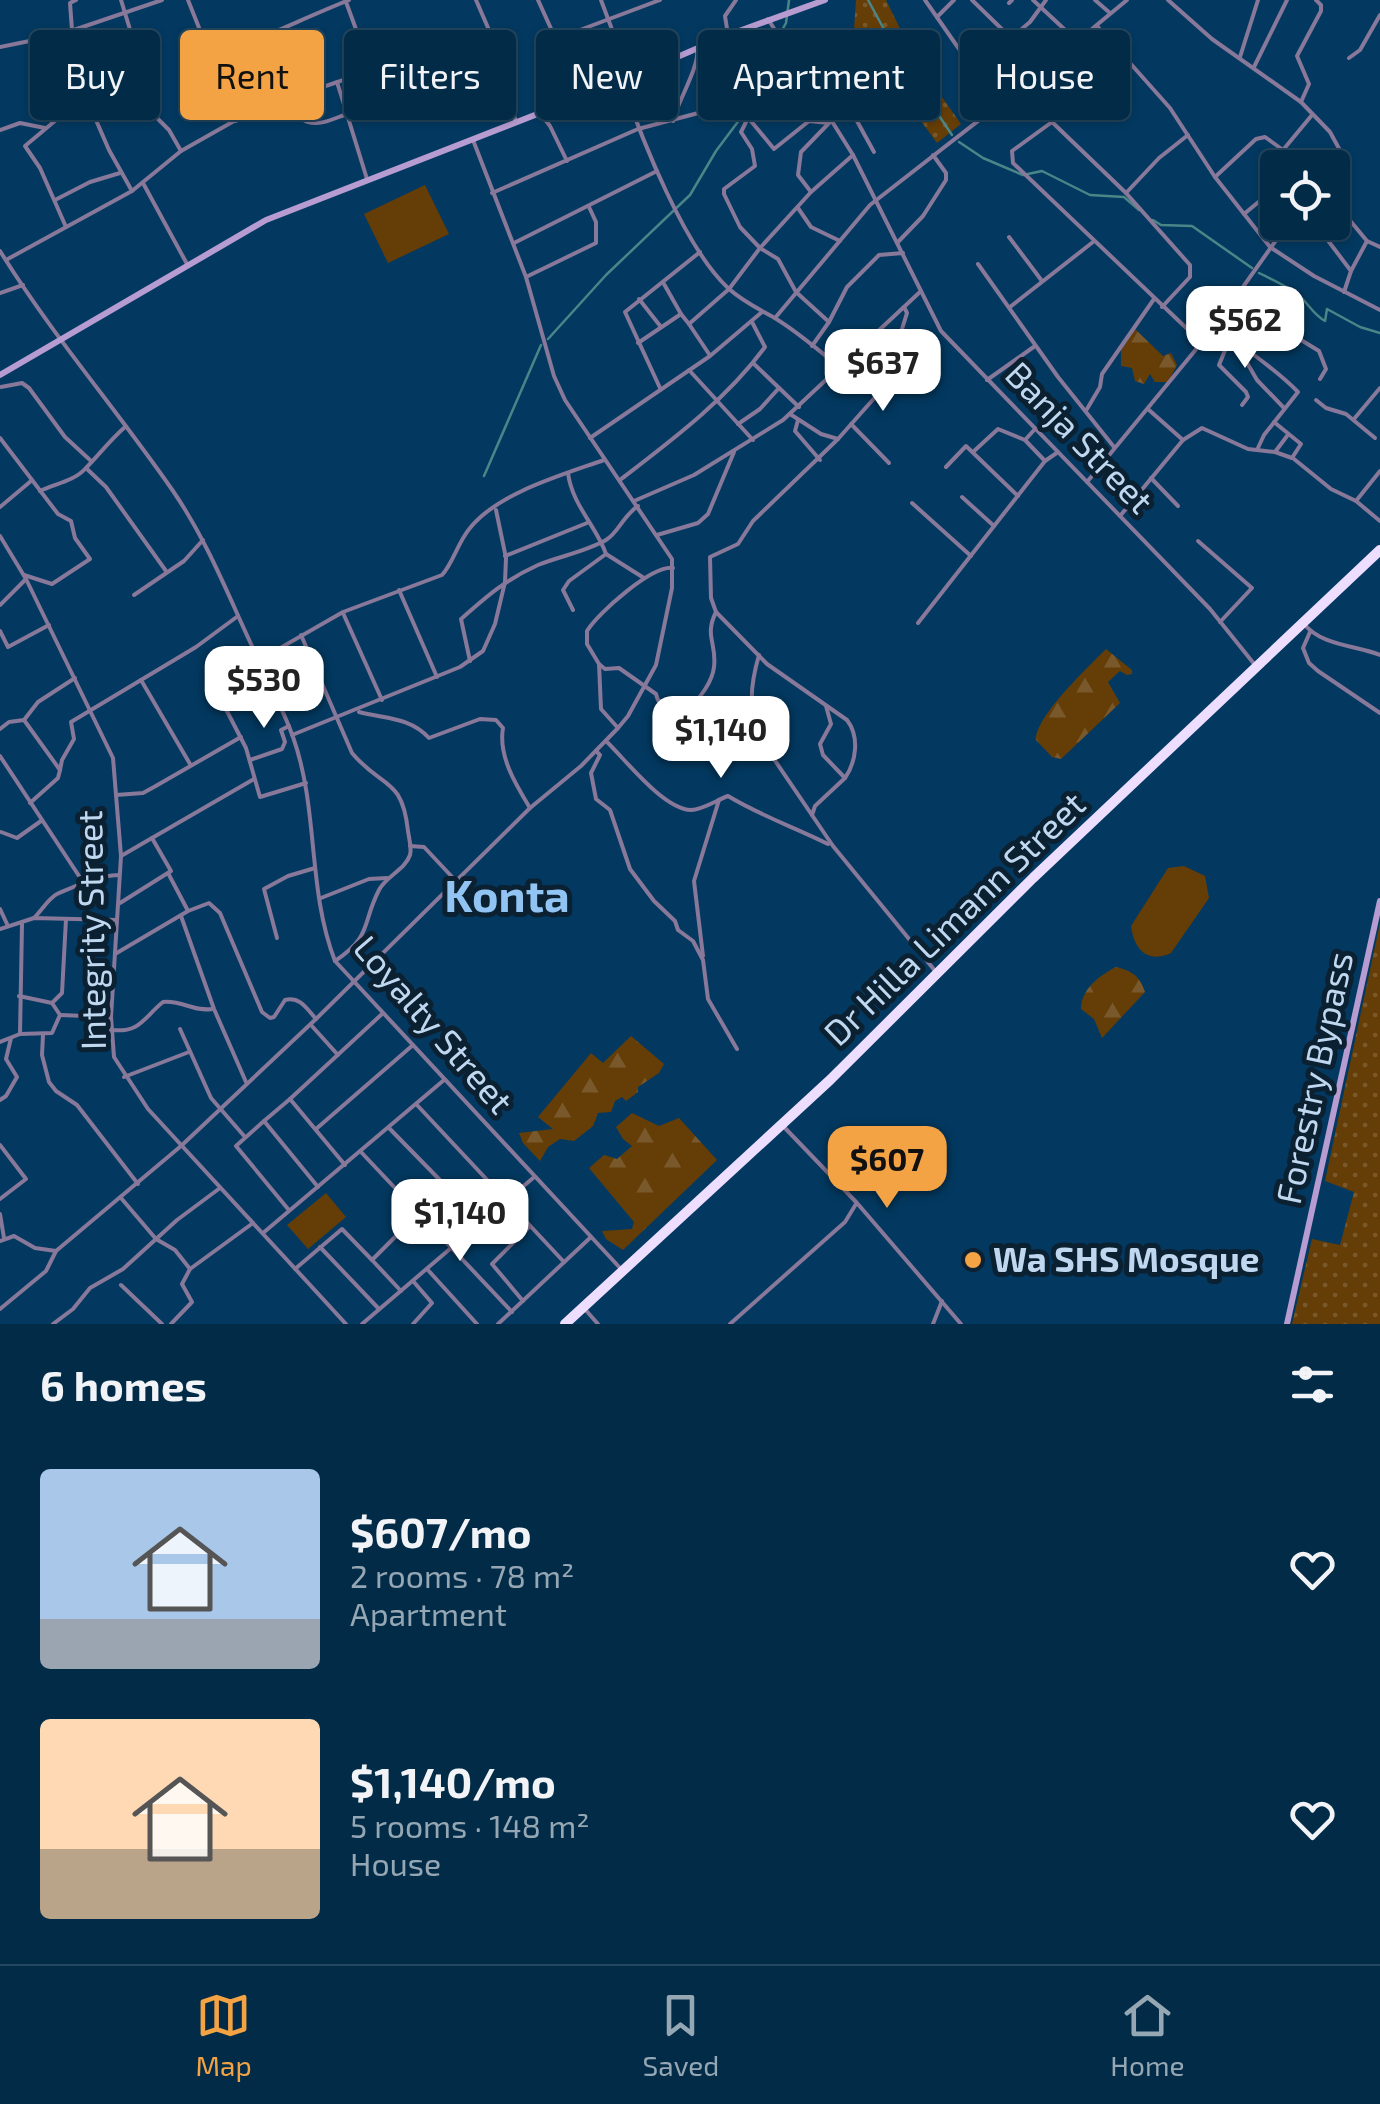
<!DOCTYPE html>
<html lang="en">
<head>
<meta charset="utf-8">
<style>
  :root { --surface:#022b48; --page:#0c334f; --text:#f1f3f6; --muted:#96a7b4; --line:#234760; --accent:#f4a344 }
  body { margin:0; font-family:"Exo 2",sans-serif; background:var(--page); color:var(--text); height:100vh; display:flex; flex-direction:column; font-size:38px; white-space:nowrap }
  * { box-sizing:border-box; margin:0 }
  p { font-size:32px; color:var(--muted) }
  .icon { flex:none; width:55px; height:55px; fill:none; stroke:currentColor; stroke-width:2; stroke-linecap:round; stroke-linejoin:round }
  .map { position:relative; height:1324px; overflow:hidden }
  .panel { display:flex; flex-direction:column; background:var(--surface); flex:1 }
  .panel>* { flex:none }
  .hud { position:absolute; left:30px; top:30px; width:1320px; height:90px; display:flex; gap:20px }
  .fabs { position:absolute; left:1260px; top:150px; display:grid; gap:20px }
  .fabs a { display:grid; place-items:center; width:90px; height:90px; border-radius:10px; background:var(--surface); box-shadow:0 2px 8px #0004,0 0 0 2px var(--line); font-size:50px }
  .price { position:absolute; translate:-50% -85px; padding:0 22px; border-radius:20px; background:#fff; color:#222; font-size:32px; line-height:65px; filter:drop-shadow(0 2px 5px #0008) }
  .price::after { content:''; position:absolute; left:50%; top:60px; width:30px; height:22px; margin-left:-15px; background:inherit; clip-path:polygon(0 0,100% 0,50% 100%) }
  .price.selected { background:var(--accent); color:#111 }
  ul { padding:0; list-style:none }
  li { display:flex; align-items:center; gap:30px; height:250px; padding:0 40px }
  li span { display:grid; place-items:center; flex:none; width:280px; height:200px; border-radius:10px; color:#555 }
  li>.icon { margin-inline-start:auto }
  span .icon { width:120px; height:120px; fill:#fffc; stroke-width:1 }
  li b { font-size:42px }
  h2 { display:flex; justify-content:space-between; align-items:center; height:120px; padding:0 40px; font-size:42px }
  .pill { padding:0 35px; border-radius:10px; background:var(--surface); box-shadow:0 2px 8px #0004,0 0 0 2px var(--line); font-size:35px; line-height:90px }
  .pill.selected { background:var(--accent); color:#111 }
  .tab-bar { display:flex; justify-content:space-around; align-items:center; height:140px; border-top:2px solid var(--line); background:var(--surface); font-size:28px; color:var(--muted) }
  .tab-bar a { display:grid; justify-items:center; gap:5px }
  .tab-bar .selected { color:var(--accent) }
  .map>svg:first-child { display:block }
  .grass { fill:url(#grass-dots) }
  .forest { fill:url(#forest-firs) }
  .pitch { fill:#653d06 }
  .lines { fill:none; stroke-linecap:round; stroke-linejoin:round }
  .stream { stroke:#4a8588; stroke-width:2.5 }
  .street { stroke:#887899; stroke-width:4 }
  .secondary { stroke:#b69cd0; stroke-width:6 }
  .highway { stroke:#edddfe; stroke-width:10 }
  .poi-dot { fill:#f4a344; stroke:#0b2031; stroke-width:4 }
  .labels { text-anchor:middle; stroke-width:10; stroke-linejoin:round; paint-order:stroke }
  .street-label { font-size:35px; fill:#bfd8f0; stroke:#0b2031 }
  .poi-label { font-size:35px; font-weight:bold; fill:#bfd8f0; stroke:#0b2031; text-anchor:start }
  .district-label { font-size:45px; font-weight:bold; fill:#92c4f3; stroke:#0b2031 }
</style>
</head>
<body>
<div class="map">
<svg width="1380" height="1324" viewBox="0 0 1380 1324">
  <defs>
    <pattern id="grass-dots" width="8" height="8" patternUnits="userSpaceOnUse" patternTransform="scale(2.5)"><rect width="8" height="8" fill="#653d06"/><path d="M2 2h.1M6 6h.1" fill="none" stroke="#79582b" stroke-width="1.8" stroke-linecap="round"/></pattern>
    <pattern id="forest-firs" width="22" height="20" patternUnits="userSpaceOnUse" patternTransform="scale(2.5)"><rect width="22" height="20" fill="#653d06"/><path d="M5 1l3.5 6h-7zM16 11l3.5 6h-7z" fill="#79582b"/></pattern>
  </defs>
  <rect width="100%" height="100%" fill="#033960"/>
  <g class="grass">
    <polygon points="856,0 886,0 915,59 961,124 937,143 854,29"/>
    <polygon points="1380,923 1380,1324 1292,1324 1312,1239 1340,1245 1354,1192 1325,1181"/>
  </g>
  <g class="forest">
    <polygon points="1135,329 1163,356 1171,353 1177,365 1168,382 1155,382 1150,374 1144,384 1135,381 1132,368 1121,366 1121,350"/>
    <path d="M1106 649 1132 670V674L1127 675 1120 671 1108 682 1120 703 1061 759 1052 757 1036 740C1035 717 1089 666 1106 649Z"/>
    <path d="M1116 967C1132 971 1140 976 1145 992L1102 1038 1094 1019 1081 1009C1081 989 1100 975 1116 967Z"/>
    <polygon points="631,1036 664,1064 659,1073 638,1087 638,1092 626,1101 622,1097 615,1101 611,1112 598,1113 593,1126 574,1141 560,1139 548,1147 540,1161 523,1143 519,1133 553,1129 538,1117 591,1053 603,1063"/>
    <polygon points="632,1113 659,1126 679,1118 717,1160 623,1250 606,1239 602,1231 632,1229 634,1222 589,1168 604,1155 617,1159 632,1146 623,1139 616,1127"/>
  </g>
  <g class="pitch">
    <polygon points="425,185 449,234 388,263 364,214"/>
    <path d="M1184 866 1205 876 1209 898 1171 953C1147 964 1134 949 1131 926L1168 868Z"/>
    <polygon points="326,1193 346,1217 308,1249 287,1225"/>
  </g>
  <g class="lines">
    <g class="stream">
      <polyline points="868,0 897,53 952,135"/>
      <polyline points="959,142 983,158 1023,175 1042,171 1090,195 1124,197 1139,210"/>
      <polyline points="1153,220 1161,225 1192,226 1252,268"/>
      <path d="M1259 273C1271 279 1284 285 1296 293 1308 302 1312 314 1325 321L1327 309 1360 327 1380 333"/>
      <polyline points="548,339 606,275 690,195 716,151 764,87 757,75 786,23 789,0"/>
      <polyline points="484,476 541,345"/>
    </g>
    <g class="street">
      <polyline points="121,0 157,118 169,130 181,151"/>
      <polyline points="188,0 236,121"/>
      <polyline points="476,0 489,30 516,122"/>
      <polyline points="538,0 577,86 586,93"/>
      <polyline points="601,0 629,75"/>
      <polyline points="925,0 998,105"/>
      <polyline points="972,0 1010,37"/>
      <polyline points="1033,0 1077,41"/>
      <polyline points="1095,0 1110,13"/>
      <polyline points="1168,0 1212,39 1301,102 1330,132 1342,154 1338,206 1367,241 1380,247"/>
      <polyline points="346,2 371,70"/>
      <polyline points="1009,3 1012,0"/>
      <polyline points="937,17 954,0"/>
      <polyline points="768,19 853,155 941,331 1210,609 1255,665"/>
      <polyline points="1097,26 1170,108 1215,177 1270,247 1314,276 1380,310"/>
      <polyline points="72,30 70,3 76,0"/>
      <polyline points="59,35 109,150 132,191"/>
      <polyline points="728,35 725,16 736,0"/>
      <path d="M270 36C276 57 286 117 308 122 321 126 335 118 347 114"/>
      <polyline points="726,36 745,88 745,96 736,103"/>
      <polyline points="556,39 660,0"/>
      <polyline points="0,47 59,35 162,0"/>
      <polyline points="1240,57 1258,0"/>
      <path d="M209 58C257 41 302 19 349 0"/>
      <polyline points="1349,58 1360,50 1380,15"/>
      <polyline points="1254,67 1287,0"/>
      <polyline points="974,69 1030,22 1046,0"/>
      <polyline points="337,82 367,179"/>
      <path d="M623 84C642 140 685 248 728 288 742 301 757 308 773 317 797 331 819 351 841 368"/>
      <polyline points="1023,86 1052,122 1126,193 1190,265 1190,277 1162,307"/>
      <polyline points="815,91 830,88 846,101 874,152"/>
      <polyline points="1301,102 1309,84 1297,56 1321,11 1321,5 1316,0"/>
      <polyline points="540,113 550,126 567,161"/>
      <polyline points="747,120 741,132 752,149 755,166 724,189 724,194 740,227 760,248 778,259 796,292 829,322"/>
      <path d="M673 121C678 101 699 67 697 51"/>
      <polyline points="1052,122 1012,151 1013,163 1202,343"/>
      <polyline points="0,130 20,123 45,128"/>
      <polyline points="1283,150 1312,115"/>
      <polyline points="1215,177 1256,139 1265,137 1283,150 1299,168"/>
      <polyline points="143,183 187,264"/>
      <polyline points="811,192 798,175 801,152 829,123"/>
      <polyline points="492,193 638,129 736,103 774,149 809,121 829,123"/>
      <polyline points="1126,193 1159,158 1188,135"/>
      <polyline points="55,200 90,182 120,173"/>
      <polyline points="798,208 811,227 840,241"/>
      <polyline points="1244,214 1278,186"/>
      <polyline points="1314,222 1351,271 1344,292"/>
      <polyline points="66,227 40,168 25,146 62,115 90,106"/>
      <polyline points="1009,237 1042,281"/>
      <polyline points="898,242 923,216 946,180 946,173 933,155"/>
      <polyline points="514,243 657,171"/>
      <path d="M0 251C52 335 117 410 173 491 210 545 231 603 259 661 270 686 284 711 293 737 319 810 307 889 335 961L621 1269"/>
      <polyline points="6,260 132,191 181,151 250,112 489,30"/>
      <polyline points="978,264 1058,377 1114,447"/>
      <polyline points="1351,271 1367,241"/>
      <polyline points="526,277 596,243 596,222 589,207"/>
      <polyline points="664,284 681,314"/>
      <polyline points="0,293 23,285"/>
      <polyline points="639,299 661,327"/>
      <polyline points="1010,307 1093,242"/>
      <polyline points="1226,312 1259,339 1275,343 1288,332 1319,351 1326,369 1320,379"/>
      <polyline points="775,318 870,205 1023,86 1127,0"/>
      <polyline points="689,324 709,354"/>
      <path d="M1216 325C1243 349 1273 366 1298 392L1264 435 1257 450"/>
      <polyline points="1230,338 1219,365 1246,392 1248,397 1242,405"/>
      <polyline points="1258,340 1246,361 1257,380 1284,408"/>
      <polyline points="638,343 681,314 689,324 729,289 760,248 811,192 853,155"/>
      <polyline points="812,346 829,322 847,287 879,255 903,253"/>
      <polyline points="753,363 799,407"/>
      <polyline points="689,370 753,440"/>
      <polyline points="987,380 1035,346"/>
      <polyline points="1,387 22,383 29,388 65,437 90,460"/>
      <polyline points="660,388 625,312 700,252"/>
      <polyline points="1316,400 1326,408 1346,414 1375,438"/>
      <polyline points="1087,409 1100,387 1102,374 1154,299"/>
      <polyline points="1149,410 1183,440 1202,428 1248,449 1275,452 1292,458 1301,444 1274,422"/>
      <polyline points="790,414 821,434 838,439 893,377 897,345 907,313 904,307"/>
      <polyline points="1354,419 1380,388"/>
      <polyline points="798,420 795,431 820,460"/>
      <polyline points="738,424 760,409 779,388"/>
      <polyline points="851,424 889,463"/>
      <polyline points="0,438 58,514 71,521 75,538 90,559 52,584 24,575"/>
      <polyline points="590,438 710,356 762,312"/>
      <polyline points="1025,440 1045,461"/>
      <polyline points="973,452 998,429 1025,440 1035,429"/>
      <polyline points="1275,452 1287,436"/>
      <polyline points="1294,459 1331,489 1356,501"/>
      <polyline points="946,467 966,446 1018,496"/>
      <polyline points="87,469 106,487 166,571"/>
      <polyline points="1380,471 1356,501 1380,521"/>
      <path d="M568 473C572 505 597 527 606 554L569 581 563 590 573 610"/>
      <polyline points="1151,478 1178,506"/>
      <path d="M620 480C672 440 726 400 765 347L752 322"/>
      <polyline points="1087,482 1216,325 1289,222"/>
      <path d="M40 491C54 484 74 481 85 469 98 456 110 440 125 427"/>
      <polyline points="962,497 994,526"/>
      <polyline points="634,501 694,475 783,420 921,291"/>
      <polyline points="912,503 971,556"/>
      <polyline points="0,507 31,481"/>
      <polyline points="1120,516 1183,440"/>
      <polyline points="657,535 698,523 708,514 734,452"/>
      <polyline points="0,536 26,579 113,758 121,856 111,1017 114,1057 148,1109 346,1324"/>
      <polyline points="1198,541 1252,588 1220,622"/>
      <polyline points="606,554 644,578"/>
      <polyline points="505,556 587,523"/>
      <polyline points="399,590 437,677"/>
      <polyline points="134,595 184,561 203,540"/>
      <polyline points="0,605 26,579"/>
      <path d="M716 612 767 664 847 720C860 737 856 762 845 778"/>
      <polyline points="343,613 382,700"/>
      <polyline points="918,623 1045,461 1058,452"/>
      <path d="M1304 624C1322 646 1355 645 1380 655"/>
      <polyline points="0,631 8,647 49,625"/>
      <polyline points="1310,632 1303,648 1309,663 1318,671 1380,713"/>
      <path d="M301 635 352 753C382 789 402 776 408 831 409 839 412 848 410 855 405 870 386 876 379 890 361 925 373 935 335 961"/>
      <path d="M759 655C750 686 748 710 761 740L833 846 936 972"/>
      <path d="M470 661 461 619C487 596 505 580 538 565 560 556 585 552 606 540 619 532 622 517 638 506"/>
      <path d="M599 664 605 669 619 668 656 694C659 707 671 718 685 715 696 701 712 685 714 667 717 643 704 636 716 612L711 598 710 557 738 544 753 521 838 439"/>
      <polyline points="141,680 190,764"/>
      <polyline points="276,696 319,673"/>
      <path d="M359 712C386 719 410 717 429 738L480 719 496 720 503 728C498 756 516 785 530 808"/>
      <polyline points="24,720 60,770 58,778 30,803"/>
      <path d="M618 728 601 709 599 664 587 644V631C598 613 652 565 673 568"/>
      <polyline points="0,729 9,722 24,720 38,702 75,678"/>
      <polyline points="292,735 460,667 483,651 495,624 505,582 506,558 496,510"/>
      <path d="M606 741C625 759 663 809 691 810 702 810 717 800 728 796 761 816 794 827 828 844"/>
      <polyline points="596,751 600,755 591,773 596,799 610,810 630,869 654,901 675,921 678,930 693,941 703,960 708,999 737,1049"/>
      <polyline points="0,756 83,882"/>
      <polyline points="250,760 282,749 285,742 281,730 289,726"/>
      <polyline points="60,770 62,760 74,739 71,722 196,647 238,616"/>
      <path d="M306 783 260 797 246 748 214 686 343 612 442 575C453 563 458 542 470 528 498 493 562 475 604 460"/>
      <polyline points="116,795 143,793 154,787 241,737"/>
      <polyline points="812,815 815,806 845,778 823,755 820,744 831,724 826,706"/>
      <polyline points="1,832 17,838 41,821"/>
      <polyline points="152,838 254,779"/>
      <polyline points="410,846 424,847 455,880"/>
      <polyline points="168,873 187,909"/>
      <polyline points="321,898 369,879 387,878"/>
      <polyline points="120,903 171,871 152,838 121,856"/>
      <polyline points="0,909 8,926"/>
      <polyline points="181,916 214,1009 246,1082"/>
      <path d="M34 918C41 911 49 898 57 894 78 885 96 876 119 875"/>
      <polyline points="0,929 34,918 116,920"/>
      <polyline points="277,938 264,889 288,876 315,868"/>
      <path d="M115 954 188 911 209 903 220 913 262 1012 270 1018 274 1017 285 1000C300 996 307 1009 316 1019"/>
      <polyline points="703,956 694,881 719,800"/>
      <polyline points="52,1003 62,993 66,919"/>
      <polyline points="60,1015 111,1017"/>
      <polyline points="311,1025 338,1055"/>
      <polyline points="180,1029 211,1098 245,1137"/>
      <path d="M111 1030C141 1033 143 1018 163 1002 182 1000 194 1012 212 1009"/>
      <polyline points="20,1034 22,924"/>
      <polyline points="43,1035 42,1055 49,1082 56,1091 77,1105 138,1184"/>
      <polyline points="0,1042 20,1034 52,1033 60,1015 52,1003 19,996"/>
      <polyline points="124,1077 189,1052"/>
      <polyline points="290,1099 382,1014"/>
      <polyline points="0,1100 6,1096 17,1077 6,1059 11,1038"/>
      <polyline points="417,1105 564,1262"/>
      <polyline points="264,1121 290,1099 345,1165"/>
      <polyline points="784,1127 857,1203 961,1324"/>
      <polyline points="389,1128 480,1221"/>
      <polyline points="316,1129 413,1045"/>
      <polyline points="0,1145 26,1179 0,1199"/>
      <polyline points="361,1152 512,1312"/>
      <polyline points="121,1198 156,1239 175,1250 190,1269"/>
      <polyline points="288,1209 236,1146 264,1121 318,1187"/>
      <polyline points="0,1214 4,1238"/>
      <polyline points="263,1233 444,1080"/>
      <polyline points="0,1241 14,1236 35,1248 56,1251 181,1146 316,1019 530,808 581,766 618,728 628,716 656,665 672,588 672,559 565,400 554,376 526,277 473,140"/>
      <polyline points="320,1247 379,1309"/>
      <polyline points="295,1269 342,1229 372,1260"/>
      <polyline points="427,1269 477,1324"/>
      <polyline points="121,1285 162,1324"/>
      <polyline points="401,1291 372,1260 418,1214"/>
      <polyline points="523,1301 492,1264 530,1226"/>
      <polyline points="583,1307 598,1324"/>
      <polyline points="0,1309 46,1271 56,1251"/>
      <polyline points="53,1324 73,1309 90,1288 123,1269 177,1220 220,1188"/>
      <polyline points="171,1324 192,1302 182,1284 190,1269 253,1223"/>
      <polyline points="362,1324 533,1178"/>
      <polyline points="413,1324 432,1303 413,1281"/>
      <polyline points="498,1324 591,1237"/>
      <polyline points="730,1324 845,1222 856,1204"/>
      <polyline points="933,1324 942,1301"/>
    </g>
    <g class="secondary">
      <polyline points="0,375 266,220 622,81 728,35 825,0"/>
      <polyline points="1287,1324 1380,901"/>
    </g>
    <polyline class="highway" points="565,1324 830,1080 1033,878 1380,550"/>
  </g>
  <circle class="poi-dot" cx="973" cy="1260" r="10"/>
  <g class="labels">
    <g class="street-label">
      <text transform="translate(1079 438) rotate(46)" y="12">Banja Street</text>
      <text transform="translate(955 919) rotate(-44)" y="12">Dr Hilla Limann Street</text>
      <text transform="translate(92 930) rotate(-91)" y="12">Integrity Street</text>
      <text transform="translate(433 1025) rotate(49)" y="12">Loyalty Street</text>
      <text transform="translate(1315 1078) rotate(-78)" y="12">Forestry Bypass</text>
    </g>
    <g class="poi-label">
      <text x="993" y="1272">Wa SHS Mosque</text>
    </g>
    <g class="district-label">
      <text x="507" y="912">Konta</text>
    </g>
  </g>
</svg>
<div class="fabs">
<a><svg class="icon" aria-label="locate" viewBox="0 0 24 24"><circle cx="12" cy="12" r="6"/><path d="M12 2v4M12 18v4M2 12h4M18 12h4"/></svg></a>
</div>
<b class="price" style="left:1245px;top:371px">$562</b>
<b class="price" style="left:883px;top:414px">$637</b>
<b class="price" style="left:264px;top:731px">$530</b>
<b class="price" style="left:721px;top:781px">$1,140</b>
<b class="price selected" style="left:887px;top:1211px">$607</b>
<b class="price" style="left:460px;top:1264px">$1,140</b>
<div class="hud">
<a class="pill">Buy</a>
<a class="pill selected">Rent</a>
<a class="pill">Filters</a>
<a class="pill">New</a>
<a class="pill">Apartment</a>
<a class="pill">House</a>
</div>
</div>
<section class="panel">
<h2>6 homes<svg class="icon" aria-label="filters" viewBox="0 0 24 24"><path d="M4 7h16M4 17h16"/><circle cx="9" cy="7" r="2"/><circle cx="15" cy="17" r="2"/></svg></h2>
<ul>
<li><span style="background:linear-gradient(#a9c7e8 75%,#9aa5b1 0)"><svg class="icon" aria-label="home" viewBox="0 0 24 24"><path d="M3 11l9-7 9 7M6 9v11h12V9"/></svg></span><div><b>$607/mo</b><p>2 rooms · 78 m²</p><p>Apartment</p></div><svg class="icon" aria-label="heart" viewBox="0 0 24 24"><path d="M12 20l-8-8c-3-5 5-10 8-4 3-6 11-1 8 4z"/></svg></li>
<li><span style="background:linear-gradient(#ffd9b3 65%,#b9a48a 0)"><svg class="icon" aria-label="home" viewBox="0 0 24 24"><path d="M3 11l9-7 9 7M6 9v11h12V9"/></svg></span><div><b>$1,140/mo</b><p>5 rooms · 148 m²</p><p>House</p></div><svg class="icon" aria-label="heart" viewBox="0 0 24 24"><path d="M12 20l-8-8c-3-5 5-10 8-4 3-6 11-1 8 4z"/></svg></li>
</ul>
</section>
<nav class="tab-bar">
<a class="selected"><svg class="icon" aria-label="map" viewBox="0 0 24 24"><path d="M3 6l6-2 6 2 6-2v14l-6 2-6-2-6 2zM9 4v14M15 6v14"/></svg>Map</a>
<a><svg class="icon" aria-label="saved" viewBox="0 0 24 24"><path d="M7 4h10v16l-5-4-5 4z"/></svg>Saved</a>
<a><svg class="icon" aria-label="home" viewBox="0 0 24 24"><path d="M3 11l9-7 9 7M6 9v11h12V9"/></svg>Home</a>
</nav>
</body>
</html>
